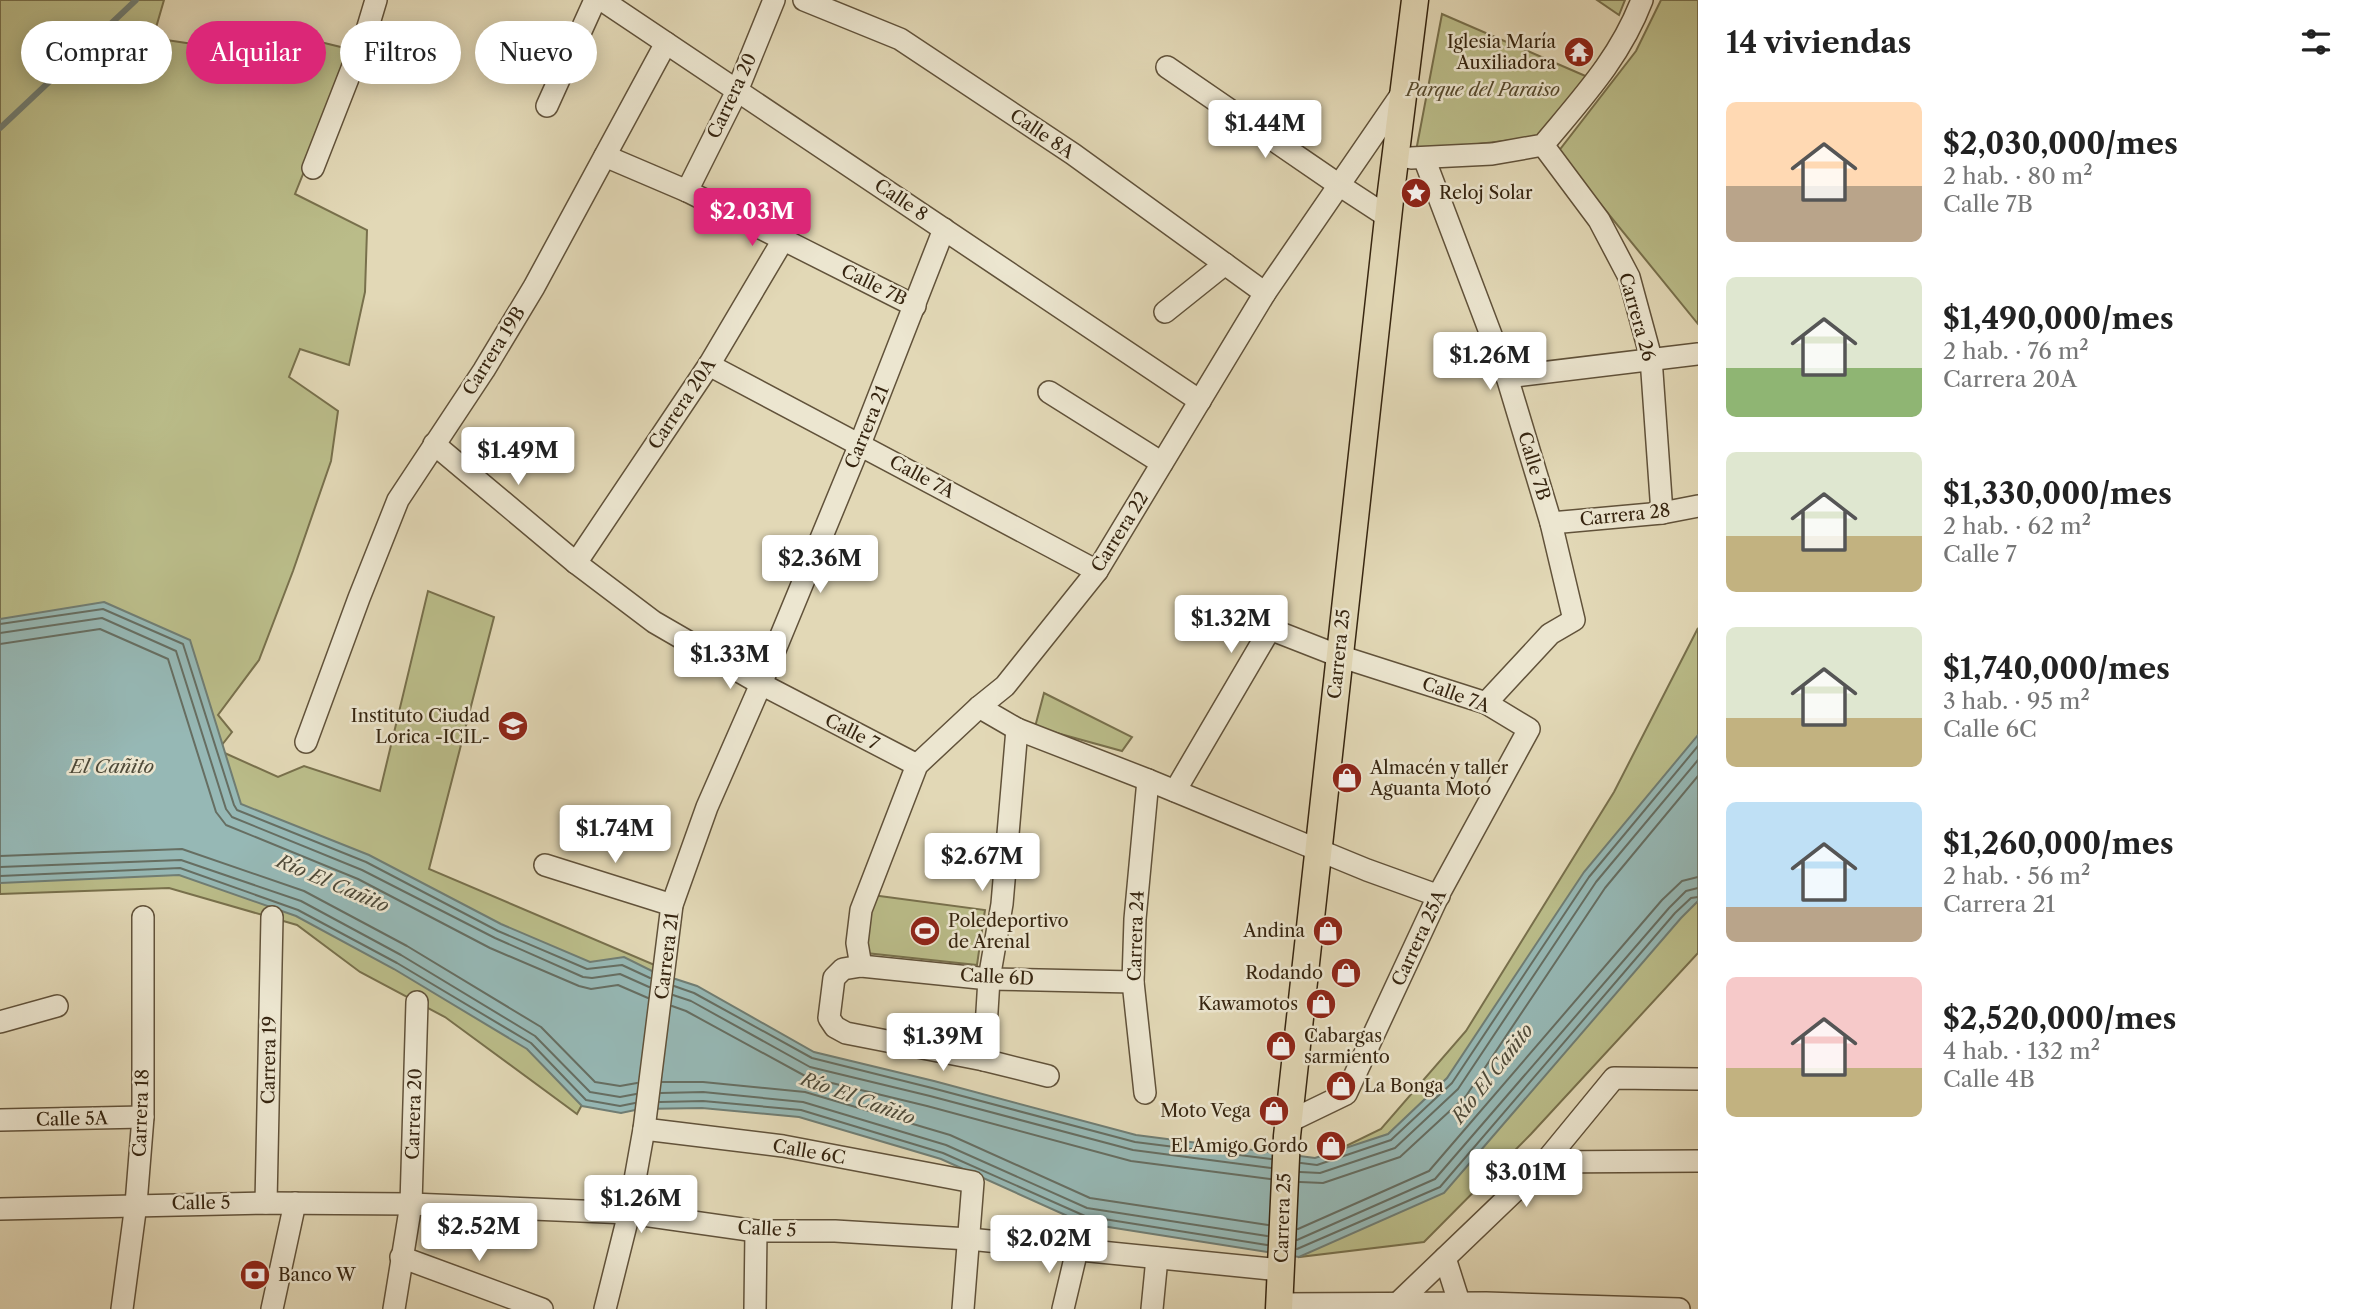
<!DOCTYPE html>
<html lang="es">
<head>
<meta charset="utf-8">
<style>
  :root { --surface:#fff; --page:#f2f2f2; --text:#222; --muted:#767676; --accent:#db2777 }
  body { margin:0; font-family:"Libre Caslon Text",serif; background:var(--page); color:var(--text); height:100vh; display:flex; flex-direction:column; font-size:26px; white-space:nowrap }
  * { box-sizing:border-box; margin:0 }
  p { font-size:23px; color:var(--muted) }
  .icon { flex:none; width:38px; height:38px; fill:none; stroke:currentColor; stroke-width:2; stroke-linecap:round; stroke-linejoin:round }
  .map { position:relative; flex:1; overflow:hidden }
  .panel { display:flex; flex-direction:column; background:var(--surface); width:665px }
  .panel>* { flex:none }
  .guide { position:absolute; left:21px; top:21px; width:665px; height:63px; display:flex; gap:14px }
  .price { position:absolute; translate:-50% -60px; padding:0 16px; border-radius:7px; background:#fff; color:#222; font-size:23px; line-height:46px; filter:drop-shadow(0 2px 4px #0008) }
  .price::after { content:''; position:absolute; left:50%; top:42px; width:21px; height:16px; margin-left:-10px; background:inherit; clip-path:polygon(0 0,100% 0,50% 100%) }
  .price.on { background:var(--accent); color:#fff }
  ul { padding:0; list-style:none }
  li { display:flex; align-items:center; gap:21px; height:175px; padding:0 28px }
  li span { display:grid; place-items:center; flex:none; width:196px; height:140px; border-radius:10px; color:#555 }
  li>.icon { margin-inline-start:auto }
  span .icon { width:84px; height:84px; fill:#fffc; stroke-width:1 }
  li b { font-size:30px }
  h2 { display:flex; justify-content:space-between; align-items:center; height:84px; padding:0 28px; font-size:30px }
  .tag { padding:0 24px; border-radius:32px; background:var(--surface); box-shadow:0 4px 18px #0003; font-size:24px; line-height:63px }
  .tag.on { background:var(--accent); color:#fff }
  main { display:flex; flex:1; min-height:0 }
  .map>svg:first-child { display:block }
  .green { fill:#babc89; stroke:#78704c; stroke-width:2 }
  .water { fill:#96b8b5; stroke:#707d73; stroke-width:2 }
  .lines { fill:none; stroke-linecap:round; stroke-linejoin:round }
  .shore { stroke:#666e62; stroke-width:2 }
  .stream { stroke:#707d73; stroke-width:6 }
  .minor-casing { stroke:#61523a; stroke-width:24 }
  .major-casing { stroke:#362510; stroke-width:29 }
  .minor { stroke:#ece6d0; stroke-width:21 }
  .major { stroke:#e2d8b6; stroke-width:26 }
  .labels { text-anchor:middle; stroke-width:5; stroke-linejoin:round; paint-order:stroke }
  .poi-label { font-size:18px; fill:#362510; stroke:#ece6d0; text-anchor:end }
  .park-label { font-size:18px; font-style:italic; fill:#574b2e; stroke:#ece6d0 }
  .street-label { font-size:18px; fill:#362510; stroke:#ece6d0 }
  .water-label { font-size:19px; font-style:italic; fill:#4e4a39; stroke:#ece6d0 }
</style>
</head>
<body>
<main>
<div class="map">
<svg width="1698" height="1309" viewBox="0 0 1698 1309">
  <rect width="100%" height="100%" fill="#e2d8b6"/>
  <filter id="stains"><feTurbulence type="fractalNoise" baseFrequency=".00286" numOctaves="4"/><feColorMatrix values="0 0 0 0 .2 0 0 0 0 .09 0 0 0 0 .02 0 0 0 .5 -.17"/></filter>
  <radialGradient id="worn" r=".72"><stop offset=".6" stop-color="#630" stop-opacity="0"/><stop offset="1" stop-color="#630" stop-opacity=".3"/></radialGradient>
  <g class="green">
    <polygon points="0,0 164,0 153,38 206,46 218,76 232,26 304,38 353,50 295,194 367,230 365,292 349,365 300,349 289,377 338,411 331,461 293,571 259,660 218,715 232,732 218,750 278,777 304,766 380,791 428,591 494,617 429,869 657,966 577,1114 445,1017 360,972 297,925 169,888 0,894"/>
    <polygon points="1597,0 1625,0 1619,15"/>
    <polygon points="1661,0 1698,0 1698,324 1558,152 1636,51"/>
    <polygon points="1442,14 1590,78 1540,137 1416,151"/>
    <polygon points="1698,628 1698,953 1531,1134 1424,1242 1299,1257 1307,1165 1381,1129 1466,1031 1614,792"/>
    <polygon points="1044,693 1132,737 1122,751 1035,727"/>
    <polygon points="872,895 985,910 977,965 866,953"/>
  </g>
  <polygon class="water" points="104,602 190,640 241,804 369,855 501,924 590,962 624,957 654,972 697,986 814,1052 934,1081 1136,1135 1315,1158 1388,1134 1447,1078 1584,872 1698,735 1698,901 1681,918 1444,1193 1299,1257 1083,1223 941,1159 799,1117 702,1108 640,1109 621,1113 582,1106 527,1049 394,969 296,916 179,875 0,883 0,619"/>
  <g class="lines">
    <g class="shore">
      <polyline points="0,624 103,609 183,644 234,805 237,810 366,862 498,931 587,969 622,965 650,978"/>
      <polyline points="0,633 102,618 176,651 226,809 232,817 362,870 495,938 583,977 592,978 620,974 649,987"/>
      <polyline points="0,644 100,629 168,659 216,812 226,825 358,879 490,948 579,986 591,989 618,985 648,998"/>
      <polyline points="0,856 182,849 304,891 407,946 541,1027 595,1082 620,1086 637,1083"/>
      <polyline points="0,867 181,860 301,901 401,955 535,1036 590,1092 620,1097 636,1094"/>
      <polyline points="0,876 180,868 298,910 397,963 531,1043 586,1100 620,1106 635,1103"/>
      <polyline points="674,986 694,993 812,1058 932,1088 1135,1142 1271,1159"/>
      <polyline points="673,995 691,1001 810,1067 930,1096 1133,1150 1271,1168"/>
      <polyline points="672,1006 686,1011 807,1077 927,1106 1131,1161 1270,1179"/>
      <polyline points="662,1082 703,1082 805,1092 950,1135 1090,1198 1268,1225"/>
      <polyline points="661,1093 703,1092 803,1102 946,1145 1087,1208 1267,1236"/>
      <polyline points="660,1102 703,1101 801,1110 943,1153 1085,1216 1267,1245"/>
      <polyline points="1301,1163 1317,1165 1391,1140 1452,1083 1589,877 1698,746"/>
      <polyline points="1300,1172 1320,1173 1395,1148 1458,1089 1596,882 1698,760"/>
      <polyline points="1300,1182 1323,1183 1400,1157 1466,1096 1605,888 1698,776"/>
      <polyline points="1298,1229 1429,1171 1662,900 1682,881 1698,877"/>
      <polyline points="1297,1240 1435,1179 1669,908 1686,891 1698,888"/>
      <polyline points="1297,1249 1440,1187 1675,913 1691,898 1698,897"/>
    </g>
    <polyline class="stream" points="0,128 136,0"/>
    <g class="minor-casing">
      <g id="minor">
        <polyline points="602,0 1200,401"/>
        <polyline points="804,0 900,39 1073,154 1265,293"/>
        <polyline points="1167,67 1339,185 1388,217"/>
        <polyline points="547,106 595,0"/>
        <polyline points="1543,145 1599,220 1629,277 1651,358 1662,513"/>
        <polyline points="605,156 687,191 915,306"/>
        <path d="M1411 158 1492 154 1543 145C1582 98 1620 58 1642 0"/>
        <polyline points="1424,158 1507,377 1551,523 1574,620 1550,634 1486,703"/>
        <polyline points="313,168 367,30 376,0"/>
        <polyline points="687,191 737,91 774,0"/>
        <polyline points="1165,312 1225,264"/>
        <polyline points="709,365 1097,571"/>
        <polyline points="1507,377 1698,354"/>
        <polyline points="1049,392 1162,463"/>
        <polyline points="434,444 576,563 654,622 761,684 917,765"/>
        <polyline points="1551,523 1662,513 1698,506"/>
        <polyline points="576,563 709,365 783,240"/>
        <polyline points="979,707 1017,729 1148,780 1367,870 1439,896"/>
        <polyline points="306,742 359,598 398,500 484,370 534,287 666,43"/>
        <polyline points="1175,791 1270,629 1339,656 1486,703 1529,729 1440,892 1346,1094 1288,1122"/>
        <polyline points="545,865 672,905"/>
        <polyline points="861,966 857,943 861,910 917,765 979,707 1005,686 1097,571 1265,293 1403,92"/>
        <polyline points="0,1022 57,1006"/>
        <polyline points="984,1060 989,979 1002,904 1017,729"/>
        <polyline points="1048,1076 984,1060 846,1033 835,1027 829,1018 834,978 843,969 861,966 989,979 1133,982"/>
        <polyline points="1145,1093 1133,982 1135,919 1148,780"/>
        <polyline points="0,1120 143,1117"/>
        <polyline points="644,1129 783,1146 973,1182 963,1309"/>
        <polyline points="1545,1162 1698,1161"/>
        <polyline points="266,1203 272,917"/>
        <polyline points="0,1209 266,1203 411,1204 629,1213 756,1231 835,1231 969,1239 1281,1270"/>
        <polyline points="401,1257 542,1309"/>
        <polyline points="1445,1258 1459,1302"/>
        <polyline points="1399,1302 1545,1162 1614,1078 1698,1079"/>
        <polyline points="1280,1304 1486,1303 1679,1309"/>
        <polyline points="122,1309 136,1204 143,1117 143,917"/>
        <polyline points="272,1309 295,1203"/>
        <polyline points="394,1309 411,1204 417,1002"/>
        <polyline points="605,1309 629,1213 644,1129 672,905 707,807 761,684 860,444 944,229"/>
        <polyline points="755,1309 756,1231"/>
        <polyline points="1063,1309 1077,1250"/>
        <polyline points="1152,1309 1157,1258"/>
      </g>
    </g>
    <g class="major-casing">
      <polyline id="major" points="1279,1309 1287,1136 1390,200 1415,0"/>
    </g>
    <use href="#minor" class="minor"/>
    <use href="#major" class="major"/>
  </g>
  <defs>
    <g id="temple-disc" transform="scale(1.575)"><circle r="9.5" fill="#8f2418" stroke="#ece6d0"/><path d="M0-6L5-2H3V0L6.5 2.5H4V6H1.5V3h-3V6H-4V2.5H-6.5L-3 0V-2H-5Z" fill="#fff"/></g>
    <g id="sight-disc" transform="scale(1.575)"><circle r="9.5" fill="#8f2418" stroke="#ece6d0"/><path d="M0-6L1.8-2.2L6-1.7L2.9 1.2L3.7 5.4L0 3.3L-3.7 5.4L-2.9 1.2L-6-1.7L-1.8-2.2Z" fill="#fff"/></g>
    <g id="university-disc" transform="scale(1.575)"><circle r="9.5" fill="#8f2418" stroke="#ece6d0"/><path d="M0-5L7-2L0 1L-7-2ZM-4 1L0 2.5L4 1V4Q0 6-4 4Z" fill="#fff"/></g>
    <g id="shop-disc" transform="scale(1.575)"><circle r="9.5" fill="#8f2418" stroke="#ece6d0"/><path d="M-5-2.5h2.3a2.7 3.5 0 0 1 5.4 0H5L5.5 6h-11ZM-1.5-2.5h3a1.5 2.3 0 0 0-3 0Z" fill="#fff"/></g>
    <g id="stadium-disc" transform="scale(1.575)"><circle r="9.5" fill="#8f2418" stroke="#ece6d0"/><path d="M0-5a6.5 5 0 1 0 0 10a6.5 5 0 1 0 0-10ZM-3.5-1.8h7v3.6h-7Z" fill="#fff"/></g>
    <g id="bank-disc" transform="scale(1.575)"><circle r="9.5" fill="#8f2418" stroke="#ece6d0"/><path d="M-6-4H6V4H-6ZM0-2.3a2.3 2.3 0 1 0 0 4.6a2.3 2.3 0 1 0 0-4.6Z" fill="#fff"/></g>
  </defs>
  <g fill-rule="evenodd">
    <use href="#temple-disc" x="1579" y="52"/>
    <use href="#sight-disc" x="1416" y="193"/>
    <use href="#university-disc" x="513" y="726"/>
    <use href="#shop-disc" x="1347" y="778"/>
    <use href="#stadium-disc" x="925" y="931"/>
    <use href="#shop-disc" x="1328" y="931"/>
    <use href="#shop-disc" x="1346" y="973"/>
    <use href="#shop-disc" x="1321" y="1004"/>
    <use href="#shop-disc" x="1281" y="1046"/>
    <use href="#shop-disc" x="1341" y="1086"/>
    <use href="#shop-disc" x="1274" y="1111"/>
    <use href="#shop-disc" x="1331" y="1146"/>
    <use href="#bank-disc" x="255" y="1275"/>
  </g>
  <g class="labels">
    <g class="poi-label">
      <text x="1556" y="48">Iglesia María<tspan x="1556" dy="21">Auxiliadora</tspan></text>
      <text x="1439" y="199" text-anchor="start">Reloj Solar</text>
      <text x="490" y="722">Instituto Ciudad<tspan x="490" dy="21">Lorica -ICIL-</tspan></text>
      <text x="1370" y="774" text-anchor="start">Almacén y taller<tspan x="1370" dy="21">Aguanta Moto</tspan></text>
      <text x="948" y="927" text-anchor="start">Poledeportivo<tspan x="948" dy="21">de Arenal</tspan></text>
      <text x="1305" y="937">Andina</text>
      <text x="1323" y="979">Rodando</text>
      <text x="1298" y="1010">Kawamotos</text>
      <text x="1304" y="1042" text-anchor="start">Cabargas<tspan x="1304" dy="21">sarmiento</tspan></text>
      <text x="1364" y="1092" text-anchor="start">La Bonga</text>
      <text x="1251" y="1117">Moto Vega</text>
      <text x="1308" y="1152">El Amigo Gordo</text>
      <text x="278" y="1281" text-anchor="start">Banco W</text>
    </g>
    <g class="park-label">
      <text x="1483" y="96">Parque del Paraiso</text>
    </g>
    <g class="street-label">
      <text transform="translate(732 96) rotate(-65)" y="6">Carrera 20</text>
      <text transform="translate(1042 134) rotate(34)" y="6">Calle 8A</text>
      <text transform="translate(901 200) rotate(34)" y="6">Calle 8</text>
      <text transform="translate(874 285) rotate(26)" y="6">Calle 7B</text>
      <text transform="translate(1637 317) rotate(74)" y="6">Carrera 26</text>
      <text transform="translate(494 351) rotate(-58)" y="6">Carrera 19B</text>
      <text transform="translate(682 404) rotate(-56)" y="6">Carrera 20A</text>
      <text transform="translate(867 427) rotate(-68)" y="6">Carrera 21</text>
      <text transform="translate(1534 466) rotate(73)" y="6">Calle 7B</text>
      <text transform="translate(922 477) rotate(28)" y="6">Calle 7A</text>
      <text transform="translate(1625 515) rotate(-6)" y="6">Carrera 28</text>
      <text transform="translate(1120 532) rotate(-58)" y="6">Carrera 22</text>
      <text transform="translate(1339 654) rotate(-84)" y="6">Carrera 25</text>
      <text transform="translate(1456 695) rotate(20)" y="6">Calle 7A</text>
      <text transform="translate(852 732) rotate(27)" y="6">Calle 7</text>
      <text transform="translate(1136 936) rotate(-88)" y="6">Carrera 24</text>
      <text transform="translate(1419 938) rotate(-65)" y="6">Carrera 25A</text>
      <text transform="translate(667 956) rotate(-83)" y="6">Carrera 21</text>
      <text transform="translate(997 977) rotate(3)" y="6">Calle 6D</text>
      <text transform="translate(269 1060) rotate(-89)" y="6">Carrera 19</text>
      <text transform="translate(141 1113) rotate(-88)" y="6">Carrera 18</text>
      <text transform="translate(414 1114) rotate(-88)" y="6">Carrera 20</text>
      <text transform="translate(72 1119) rotate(-1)" y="6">Calle 5A</text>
      <text transform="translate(809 1152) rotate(10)" y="6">Calle 6C</text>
      <text transform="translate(201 1203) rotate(-1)" y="6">Calle 5</text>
      <text transform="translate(1283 1218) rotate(-88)" y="6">Carrera 25</text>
      <text transform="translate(767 1229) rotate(3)" y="6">Calle 5</text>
    </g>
    <g class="water-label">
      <text x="112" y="773">El Cañito</text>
      <text transform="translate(333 883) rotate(23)" y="7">Río El Cañito</text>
      <text transform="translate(1492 1073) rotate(-52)" y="7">Río El Cañito</text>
      <text transform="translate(858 1098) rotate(20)" y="7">Río El Cañito</text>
    </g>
  </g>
  <rect width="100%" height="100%" filter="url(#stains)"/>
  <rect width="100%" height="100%" fill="url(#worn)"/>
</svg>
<b class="price" style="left:1265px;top:160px">$1.44M</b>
<b class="price on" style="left:752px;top:248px">$2.03M</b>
<b class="price" style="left:1490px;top:392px">$1.26M</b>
<b class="price" style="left:518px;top:487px">$1.49M</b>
<b class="price" style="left:820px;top:595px">$2.36M</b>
<b class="price" style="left:1231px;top:655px">$1.32M</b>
<b class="price" style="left:730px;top:691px">$1.33M</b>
<b class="price" style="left:615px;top:865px">$1.74M</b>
<b class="price" style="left:982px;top:893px">$2.67M</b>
<b class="price" style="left:943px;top:1073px">$1.39M</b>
<b class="price" style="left:1526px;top:1209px">$3.01M</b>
<b class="price" style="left:641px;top:1235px">$1.26M</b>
<b class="price" style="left:479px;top:1263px">$2.52M</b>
<b class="price" style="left:1049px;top:1275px">$2.02M</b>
<div class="guide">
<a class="tag">Comprar</a>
<a class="tag on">Alquilar</a>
<a class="tag">Filtros</a>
<a class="tag">Nuevo</a>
</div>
</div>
<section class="panel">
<h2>14 viviendas<svg class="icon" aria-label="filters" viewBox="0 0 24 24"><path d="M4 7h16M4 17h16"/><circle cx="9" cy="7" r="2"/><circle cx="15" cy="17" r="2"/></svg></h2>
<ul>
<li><span style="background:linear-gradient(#ffd9b3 60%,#b9a48a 0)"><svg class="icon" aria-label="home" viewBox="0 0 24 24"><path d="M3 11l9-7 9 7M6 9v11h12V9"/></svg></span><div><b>$2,030,000/mes</b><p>2 hab. · 80 m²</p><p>Calle 7B</p></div></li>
<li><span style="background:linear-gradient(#dfe7d0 65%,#8fb573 0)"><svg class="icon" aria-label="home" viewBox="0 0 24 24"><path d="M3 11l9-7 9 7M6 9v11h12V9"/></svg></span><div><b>$1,490,000/mes</b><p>2 hab. · 76 m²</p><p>Carrera 20A</p></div></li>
<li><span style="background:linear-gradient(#dfe7d0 60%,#c2b280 0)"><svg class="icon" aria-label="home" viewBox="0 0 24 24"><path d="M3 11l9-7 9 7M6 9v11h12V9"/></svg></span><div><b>$1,330,000/mes</b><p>2 hab. · 62 m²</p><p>Calle 7</p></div></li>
<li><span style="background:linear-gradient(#dfe7d0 65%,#c2b280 0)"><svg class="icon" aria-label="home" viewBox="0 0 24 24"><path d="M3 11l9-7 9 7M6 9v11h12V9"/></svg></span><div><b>$1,740,000/mes</b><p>3 hab. · 95 m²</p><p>Calle 6C</p></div></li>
<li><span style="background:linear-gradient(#bfe0f5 75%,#b9a48a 0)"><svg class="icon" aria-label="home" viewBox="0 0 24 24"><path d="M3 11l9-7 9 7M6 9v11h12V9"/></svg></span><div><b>$1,260,000/mes</b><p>2 hab. · 56 m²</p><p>Carrera 21</p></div></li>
<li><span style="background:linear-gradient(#f6c9c9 65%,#c2b280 0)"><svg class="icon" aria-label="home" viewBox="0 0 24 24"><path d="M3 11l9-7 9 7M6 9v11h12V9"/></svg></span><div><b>$2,520,000/mes</b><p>4 hab. · 132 m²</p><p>Calle 4B</p></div></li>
</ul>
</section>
</main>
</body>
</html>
